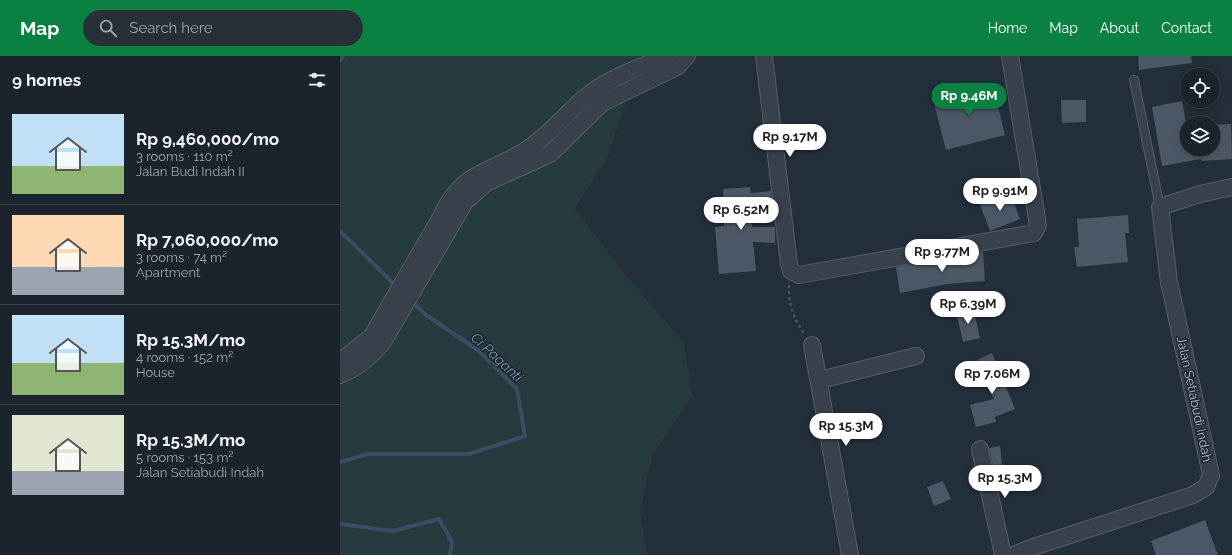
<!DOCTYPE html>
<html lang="en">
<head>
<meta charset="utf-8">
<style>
  :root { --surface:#1b232d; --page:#282f39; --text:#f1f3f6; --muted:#a0a4aa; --line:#394049; --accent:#0b8043 }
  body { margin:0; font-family:Raleway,sans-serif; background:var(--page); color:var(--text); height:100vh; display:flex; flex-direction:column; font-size:15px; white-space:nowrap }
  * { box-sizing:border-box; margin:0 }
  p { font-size:13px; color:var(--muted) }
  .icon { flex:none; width:22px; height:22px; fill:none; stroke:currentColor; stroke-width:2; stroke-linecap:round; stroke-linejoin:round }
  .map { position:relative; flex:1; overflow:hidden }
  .details { display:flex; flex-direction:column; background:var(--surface); width:340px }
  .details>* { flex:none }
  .fabs { position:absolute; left:840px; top:12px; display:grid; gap:8px }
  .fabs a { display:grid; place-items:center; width:40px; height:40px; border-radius:50%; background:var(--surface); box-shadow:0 2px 10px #0003,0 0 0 1px var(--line); font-size:20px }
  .price { position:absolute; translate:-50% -34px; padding:0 9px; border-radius:14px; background:#fff; color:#222; font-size:13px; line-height:26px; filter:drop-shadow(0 1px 2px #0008) }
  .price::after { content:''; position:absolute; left:50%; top:24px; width:12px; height:9px; margin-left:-6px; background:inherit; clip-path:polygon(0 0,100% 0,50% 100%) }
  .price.active { background:var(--accent); color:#fff }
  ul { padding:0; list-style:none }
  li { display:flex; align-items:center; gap:12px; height:100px; padding:0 12px }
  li+li { border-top:1px solid var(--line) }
  li span { display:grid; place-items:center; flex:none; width:112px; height:80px; border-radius:0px; color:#555 }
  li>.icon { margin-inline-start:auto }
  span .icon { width:48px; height:48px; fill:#fffc; stroke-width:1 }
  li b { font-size:17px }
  h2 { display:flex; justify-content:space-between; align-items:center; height:48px; padding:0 12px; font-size:17px }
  header { display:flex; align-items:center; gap:24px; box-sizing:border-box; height:56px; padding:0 20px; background:var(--accent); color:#fff }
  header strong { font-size:19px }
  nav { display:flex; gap:22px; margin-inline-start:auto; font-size:14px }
  .search { width:280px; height:36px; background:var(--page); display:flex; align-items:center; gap:10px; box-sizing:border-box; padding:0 14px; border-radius:22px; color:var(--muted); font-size:15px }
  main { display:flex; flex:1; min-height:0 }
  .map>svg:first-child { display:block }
  .green { fill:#263b3d }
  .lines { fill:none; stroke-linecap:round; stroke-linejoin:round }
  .stream { stroke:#3a4d64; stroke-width:4 }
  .building { fill:#4d5867 }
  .lane-casing { stroke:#565f6a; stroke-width:10 }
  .street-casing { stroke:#565f6a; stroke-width:18 }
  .path { stroke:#44585a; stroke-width:2.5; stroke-dasharray:3 3; stroke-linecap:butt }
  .lane { stroke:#38414c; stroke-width:8 }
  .street { stroke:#38414c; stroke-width:16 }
  .labels { text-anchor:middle; stroke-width:3; stroke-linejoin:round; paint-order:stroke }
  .street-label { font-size:13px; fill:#b4bcc7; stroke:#1d2631 }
  .water-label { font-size:14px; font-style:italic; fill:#7c93ae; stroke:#1d2631 }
</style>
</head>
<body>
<header>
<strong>Map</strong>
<div class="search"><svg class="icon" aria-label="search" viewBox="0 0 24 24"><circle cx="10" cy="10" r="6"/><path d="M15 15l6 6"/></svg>Search here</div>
<nav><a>Home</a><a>Map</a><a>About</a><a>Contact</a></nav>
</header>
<main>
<section class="details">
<h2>9 homes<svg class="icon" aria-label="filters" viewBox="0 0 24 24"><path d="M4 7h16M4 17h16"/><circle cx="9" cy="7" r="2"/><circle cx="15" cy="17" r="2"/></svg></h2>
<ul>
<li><span style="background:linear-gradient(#bfe0f5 65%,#8fb573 0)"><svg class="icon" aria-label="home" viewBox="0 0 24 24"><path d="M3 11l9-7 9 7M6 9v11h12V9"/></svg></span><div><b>Rp 9,460,000/mo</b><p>3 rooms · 110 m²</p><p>Jalan Budi Indah II</p></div></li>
<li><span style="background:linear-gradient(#ffd9b3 65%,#9aa5b1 0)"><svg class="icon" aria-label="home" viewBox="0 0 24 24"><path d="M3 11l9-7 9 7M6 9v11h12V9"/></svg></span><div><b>Rp 7,060,000/mo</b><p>3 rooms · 74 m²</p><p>Apartment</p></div></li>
<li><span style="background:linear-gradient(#bfe0f5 60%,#8fb573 0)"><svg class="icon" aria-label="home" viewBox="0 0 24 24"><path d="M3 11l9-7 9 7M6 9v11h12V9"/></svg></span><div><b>Rp 15.3M/mo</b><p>4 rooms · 152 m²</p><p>House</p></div></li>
<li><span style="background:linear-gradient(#dfe7d0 70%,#9aa5b1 0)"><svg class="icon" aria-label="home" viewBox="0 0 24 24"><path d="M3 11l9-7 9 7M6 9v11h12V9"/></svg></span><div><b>Rp 15.3M/mo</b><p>5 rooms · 153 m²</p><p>Jalan Setiabudi Indah</p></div></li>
</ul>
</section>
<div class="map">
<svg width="892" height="499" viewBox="0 0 892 499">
  <rect width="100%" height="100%" fill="#242f3c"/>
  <polygon class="green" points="0,0 302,0 268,100 235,153 289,223 344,287 352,340 312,400 300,457 307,499 0,499"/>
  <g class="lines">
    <g class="stream">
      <polyline points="0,5 3,0"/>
      <polyline points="0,175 56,230"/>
      <polyline points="0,406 28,398 129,398 185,380 177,333 139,295 86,259 71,245"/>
      <polyline points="0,468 53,475 99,463 112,486 110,499"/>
    </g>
  </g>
  <g class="building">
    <polygon points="798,0 851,0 852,7 799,14"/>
    <polygon points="652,27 665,79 606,94 593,43"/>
    <polygon points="721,44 746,44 746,66 722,67"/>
    <polygon points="842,45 847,74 847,93 873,93 873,69 891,68 892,103 862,105 861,103 822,110 812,51"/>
    <polygon points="410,131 411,137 431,135 432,149 411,150 412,171 435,171 435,187 413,186 416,215 379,218 375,171 384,170 383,133"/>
    <polygon points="670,137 680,163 650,175 640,149"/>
    <polygon points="788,159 789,177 785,177 788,206 737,211 734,191 739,191 737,163"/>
    <polygon points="643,196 645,225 607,228 560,237 556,211"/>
    <polygon points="633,252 640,282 623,286 616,256"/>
    <polygon points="652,297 675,353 655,361 656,366 636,371 630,349 654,343 637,304"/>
    <polygon points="660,390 663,415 655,417 649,392"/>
    <polygon points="603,425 611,443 594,450 587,431"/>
    <polygon points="865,464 878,499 816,499 811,485"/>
  </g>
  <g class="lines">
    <g class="lane-casing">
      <polyline id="lane" points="794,24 820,151"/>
    </g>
    <g class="street-casing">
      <g id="street">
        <polyline points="424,0 449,208 451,215 459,219 694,177 698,169 670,0"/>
        <polyline points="472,289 510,499"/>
        <path d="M0 304 5 302 32 280 102 159C122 113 154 117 189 92 210 78 225 59 243 43 267 22 299 12 327 0"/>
        <path d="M0 319C18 312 31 301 43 286L125 146 146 127 210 98 262 47 337 11 347 0"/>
        <polyline points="480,324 576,300"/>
        <polyline points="640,393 663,499"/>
        <polyline points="674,499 693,491 853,439 866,431 871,419 829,226 820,151 860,138 892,131"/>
      </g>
    </g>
    <path class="path" d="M449 229C448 248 454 263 465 279"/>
    <use href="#lane" class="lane"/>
    <use href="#street" class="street"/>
  </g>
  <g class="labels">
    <g class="street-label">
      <text transform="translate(855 343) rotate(78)" y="5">Jalan Setiabudi Indah</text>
    </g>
    <g class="water-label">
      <text transform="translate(157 301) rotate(43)" y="5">Ci Paganti</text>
    </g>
  </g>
</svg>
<div class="fabs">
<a><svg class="icon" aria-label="locate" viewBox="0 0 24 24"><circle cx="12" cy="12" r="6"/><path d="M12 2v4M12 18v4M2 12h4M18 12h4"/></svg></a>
<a><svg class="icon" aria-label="layers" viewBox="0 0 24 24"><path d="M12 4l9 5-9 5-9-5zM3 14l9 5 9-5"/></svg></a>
</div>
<b class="price active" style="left:629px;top:61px">Rp 9.46M</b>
<b class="price" style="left:450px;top:102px">Rp 9.17M</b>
<b class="price" style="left:660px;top:156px">Rp 9.91M</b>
<b class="price" style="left:401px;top:175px">Rp 6.52M</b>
<b class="price" style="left:602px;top:217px">Rp 9.77M</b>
<b class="price" style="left:628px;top:269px">Rp 6.39M</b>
<b class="price" style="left:652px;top:339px">Rp 7.06M</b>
<b class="price" style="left:506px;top:391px">Rp 15.3M</b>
<b class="price" style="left:665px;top:443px">Rp 15.3M</b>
</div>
</main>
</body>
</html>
